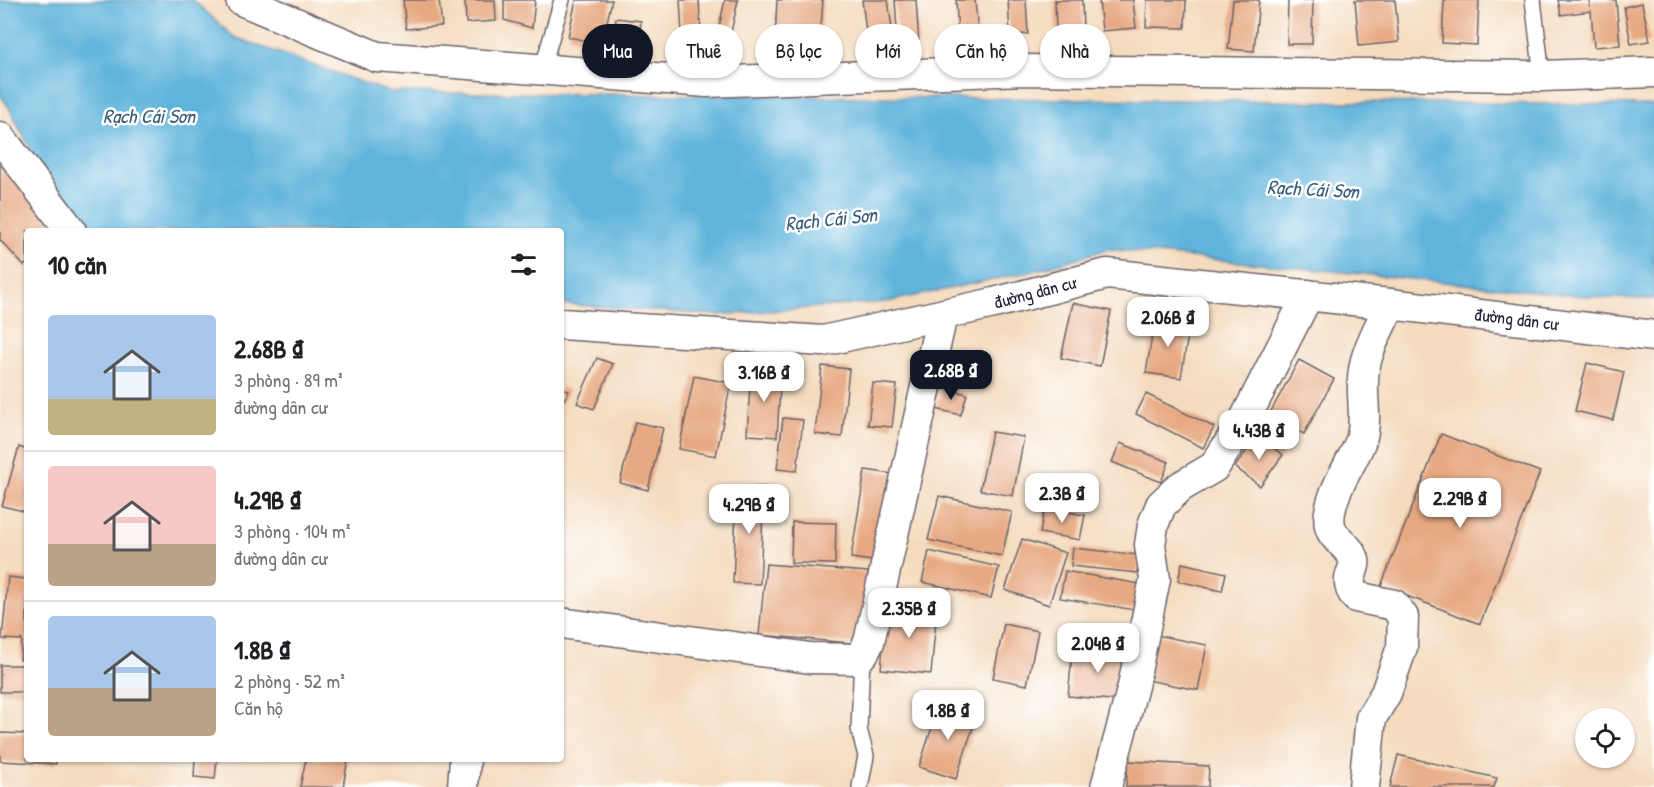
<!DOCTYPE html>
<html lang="vi">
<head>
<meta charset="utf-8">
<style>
  :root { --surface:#fff; --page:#f6f6f6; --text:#202124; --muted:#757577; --line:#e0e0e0; --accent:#111827 }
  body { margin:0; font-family:"Patrick Hand",sans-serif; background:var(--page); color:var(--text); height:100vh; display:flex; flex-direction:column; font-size:22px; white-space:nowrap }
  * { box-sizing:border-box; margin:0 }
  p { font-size:20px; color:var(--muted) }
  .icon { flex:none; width:33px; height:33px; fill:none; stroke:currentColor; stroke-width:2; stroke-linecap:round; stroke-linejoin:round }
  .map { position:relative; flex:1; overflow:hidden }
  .panel { position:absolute; left:24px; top:228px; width:540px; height:534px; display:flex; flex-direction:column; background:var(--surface); border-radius:6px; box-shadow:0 2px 4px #0004 }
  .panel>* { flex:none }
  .guide { position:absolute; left:582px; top:24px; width:570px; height:54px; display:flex; gap:12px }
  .controls { position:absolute; left:1575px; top:708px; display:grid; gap:12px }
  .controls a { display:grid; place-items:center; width:60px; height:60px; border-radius:50%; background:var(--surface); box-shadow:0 2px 4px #0004; font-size:30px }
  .price { position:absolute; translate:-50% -51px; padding:0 14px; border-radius:12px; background:#fff; color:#222; font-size:20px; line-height:39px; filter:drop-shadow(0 2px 3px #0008) }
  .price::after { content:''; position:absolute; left:50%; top:36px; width:18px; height:14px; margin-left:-9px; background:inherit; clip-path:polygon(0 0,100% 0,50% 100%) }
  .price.active { background:var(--accent); color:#fff }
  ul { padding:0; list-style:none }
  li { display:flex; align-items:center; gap:18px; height:150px; padding:0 24px }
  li+li { border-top:2px solid var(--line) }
  li span { display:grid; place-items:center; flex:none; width:168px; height:120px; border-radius:6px; color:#555 }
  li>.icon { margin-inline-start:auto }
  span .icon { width:72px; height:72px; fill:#fffc; stroke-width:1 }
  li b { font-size:26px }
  h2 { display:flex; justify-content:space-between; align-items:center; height:72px; padding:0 24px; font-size:26px }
  .tag { padding:0 21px; border-radius:27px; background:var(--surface); box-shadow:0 2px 4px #0004; font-size:21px; line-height:54px }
  .tag.active { background:var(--accent); color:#fff }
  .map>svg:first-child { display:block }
  .water { fill:#5eb4db; stroke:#406b8b; stroke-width:1.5 }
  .building { fill:#e7a982 }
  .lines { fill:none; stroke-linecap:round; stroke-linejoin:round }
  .lane-casing { stroke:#6c6369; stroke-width:18 }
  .street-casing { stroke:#6c6369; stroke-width:33 }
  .lane { stroke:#fff; stroke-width:15 }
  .street { stroke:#fff; stroke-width:30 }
  .labels { text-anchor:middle; stroke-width:5; stroke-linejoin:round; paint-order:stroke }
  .street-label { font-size:18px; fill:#22223b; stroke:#fff }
  .water-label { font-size:20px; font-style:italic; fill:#3a5c7b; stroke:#fff }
</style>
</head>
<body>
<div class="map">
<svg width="1654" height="787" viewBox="0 0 1654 787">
  <rect width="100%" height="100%" fill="#fff"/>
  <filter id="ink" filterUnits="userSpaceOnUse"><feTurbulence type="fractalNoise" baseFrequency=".0167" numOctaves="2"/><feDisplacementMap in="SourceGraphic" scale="12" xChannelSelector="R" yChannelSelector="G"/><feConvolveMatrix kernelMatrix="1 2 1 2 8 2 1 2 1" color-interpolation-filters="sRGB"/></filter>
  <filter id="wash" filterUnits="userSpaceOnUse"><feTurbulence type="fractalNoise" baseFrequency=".008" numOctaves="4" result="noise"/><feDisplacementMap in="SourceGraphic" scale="24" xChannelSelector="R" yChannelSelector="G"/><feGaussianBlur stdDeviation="1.35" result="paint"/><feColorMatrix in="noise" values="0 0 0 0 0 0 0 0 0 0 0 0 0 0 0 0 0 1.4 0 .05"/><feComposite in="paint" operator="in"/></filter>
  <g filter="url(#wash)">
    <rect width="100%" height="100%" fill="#f4dbbe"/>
    <polygon class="water" points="0,0 193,0 234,37 389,92 1654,105 1654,299 1604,298 1108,249 1033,271 886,302 717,315 561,304 561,231 86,231 35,158 8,106 0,95"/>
    <g id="blocks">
      <g class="building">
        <polygon points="403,0 439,0 442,26 406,29"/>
        <polygon points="465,0 495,0 496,21 466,23"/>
        <polygon points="504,0 535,0 532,28 504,20"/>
        <polygon points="576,0 612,0 602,44 568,37"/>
        <polygon points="680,0 699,0 702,50 683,51"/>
        <polygon points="725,0 738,0 727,51 714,49"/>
        <polygon points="777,0 823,0 820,42 775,39"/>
        <polygon points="862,0 888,0 895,51 869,55"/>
        <polygon points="895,0 916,0 919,44 898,45"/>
        <polygon points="956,0 975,0 978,34 958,36"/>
        <polygon points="1008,0 1026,0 1028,34 1010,35"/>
        <polygon points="1055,0 1082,0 1083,30 1056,31"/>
        <polygon points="1099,0 1133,0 1136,28 1102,31"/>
        <polygon points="1147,0 1186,0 1185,28 1146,27"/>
        <polygon points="1233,0 1259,0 1254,51 1228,49"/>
        <polygon points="1288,0 1313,0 1312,44 1287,44"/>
        <polygon points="1355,0 1395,0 1399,42 1359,46"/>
        <polygon points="1444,0 1479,0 1477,45 1442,43"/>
        <polygon points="1558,0 1589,0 1590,7 1590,0 1616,0 1620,45 1594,47 1591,11 1561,15"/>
        <polygon points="1642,3 1650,41 1631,44 1624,7"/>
        <polygon points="616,18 641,21 637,58 611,56"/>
        <polygon points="0,164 62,230 61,231 27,231 27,263 24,266 0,240"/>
        <polygon points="1073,303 1111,311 1100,366 1061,358"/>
        <polygon points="1155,317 1190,322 1181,378 1146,373"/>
        <polygon points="597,358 613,364 594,409 577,403"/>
        <polygon points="1299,360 1334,379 1304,434 1269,415"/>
        <polygon points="1587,363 1624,372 1613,420 1575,411"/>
        <polygon points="822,366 849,369 842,437 815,434"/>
        <polygon points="751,370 781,371 777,437 747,435"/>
        <polygon points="694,376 731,383 716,456 679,449"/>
        <polygon points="873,383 897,385 892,427 868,425"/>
        <polygon points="561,387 569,391 561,405"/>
        <polygon points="942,388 967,394 961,415 936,409"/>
        <polygon points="1146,394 1214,427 1203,448 1136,414"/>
        <polygon points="783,418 803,420 797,471 777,469"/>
        <polygon points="635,422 663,428 648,490 620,483"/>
        <polygon points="992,432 1024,437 1013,496 980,490"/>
        <polygon points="1441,434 1540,472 1480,624 1381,586"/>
        <polygon points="1257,436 1283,455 1260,486 1235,467"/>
        <polygon points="1120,443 1169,462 1161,482 1112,462"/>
        <polygon points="19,447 27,450 27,512 2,506"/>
        <polygon points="865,470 893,474 879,562 851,558"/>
        <polygon points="737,487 764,487 760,584 733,583"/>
        <polygon points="939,496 1012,512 1002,556 928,540"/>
        <polygon points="1045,508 1085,515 1080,540 1040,533"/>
        <polygon points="792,522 836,523 835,564 791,563"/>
        <polygon points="1022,539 1066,553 1049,605 1005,590"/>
        <polygon points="1073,548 1139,555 1137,573 1071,566"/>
        <polygon points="929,551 999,567 991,598 922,582"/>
        <polygon points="1182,563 1226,573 1222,591 1178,581"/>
        <polygon points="766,564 868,572 862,644 759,635"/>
        <polygon points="1065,571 1140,584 1135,610 1060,598"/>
        <polygon points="8,577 27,579 27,660 20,660 22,640 2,639"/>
        <polygon points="887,604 937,608 931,674 881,669"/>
        <polygon points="1004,624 1038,631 1027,685 993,678"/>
        <polygon points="1156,635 1207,645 1198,690 1147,680"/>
        <polygon points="1073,646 1128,652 1122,701 1068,696"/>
        <rect x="0" y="665" width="27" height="27"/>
        <polygon points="940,703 977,715 956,779 919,767"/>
        <polygon points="0,733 27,734 27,759 56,759 56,764 0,761"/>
        <polygon points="1398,755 1497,778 1494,787 1390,787"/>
        <polygon points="195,759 217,759 215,779 194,777"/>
        <polygon points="306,759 348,759 343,787 300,787"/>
        <polygon points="1128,761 1209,766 1208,787 1126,787"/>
      </g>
    </g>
  </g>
  <g filter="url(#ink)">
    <use href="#blocks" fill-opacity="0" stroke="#6c6369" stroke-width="1.5"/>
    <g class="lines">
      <g class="lane-casing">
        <g id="lane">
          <polyline points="1533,0 1542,76"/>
          <polyline points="542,70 562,0"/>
          <polyline points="860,787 866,756 859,729 862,656"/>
        </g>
      </g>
      <g class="street-casing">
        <g id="street">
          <polyline points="241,0 377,57 707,82 1025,70 1542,76 1654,72"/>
          <polyline points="0,137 71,231"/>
          <path id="s1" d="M561 324 823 341 994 303 1107 274 1390 304 1654 336"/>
          <polyline points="561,623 810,658 858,659 864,652 869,642 942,315"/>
          <polyline points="463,787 465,759"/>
          <polyline points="1106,787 1133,686 1155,579 1150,545 1153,525 1161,505 1180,487 1214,467 1245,419 1308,295"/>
          <path d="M1364 787 1371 718 1386 693 1402 647 1403 617 1394 605 1356 597C1340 576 1361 570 1352 555 1342 538 1326 538 1330 512 1334 486 1352 464 1361 440 1367 421 1362 401 1363 381 1363 354 1380 328 1390 304"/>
        </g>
      </g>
      <use href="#lane" class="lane"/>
      <use href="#street" class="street"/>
    </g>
  </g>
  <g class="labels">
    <g class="street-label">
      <text dy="6" stroke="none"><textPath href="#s1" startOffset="480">đường dân cư</textPath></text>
      <text dy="6" stroke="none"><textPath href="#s1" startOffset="966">đường dân cư</textPath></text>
    </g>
    <g class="water-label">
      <text x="149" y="123">Rạch Cái Sơn</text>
      <text transform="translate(1313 189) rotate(3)" y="7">Rạch Cái Sơn</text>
      <text transform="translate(831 219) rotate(-6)" y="7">Rạch Cái Sơn</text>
    </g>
  </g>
</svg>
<div class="controls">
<a><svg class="icon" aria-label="locate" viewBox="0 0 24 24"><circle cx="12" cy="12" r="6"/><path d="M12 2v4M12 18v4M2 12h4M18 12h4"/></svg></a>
</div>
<b class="price" style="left:1168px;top:348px">2.06B ₫</b>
<b class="price active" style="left:951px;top:401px">2.68B ₫</b>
<b class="price" style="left:764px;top:403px">3.16B ₫</b>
<b class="price" style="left:1259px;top:461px">4.43B ₫</b>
<b class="price" style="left:1062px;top:524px">2.3B ₫</b>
<b class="price" style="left:1460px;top:529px">2.29B ₫</b>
<b class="price" style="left:749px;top:535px">4.29B ₫</b>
<b class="price" style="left:909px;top:639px">2.35B ₫</b>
<b class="price" style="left:1098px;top:674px">2.04B ₫</b>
<b class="price" style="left:948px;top:741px">1.8B ₫</b>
<div class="guide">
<a class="tag active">Mua</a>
<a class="tag">Thuê</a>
<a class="tag">Bộ lọc</a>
<a class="tag">Mới</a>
<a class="tag">Căn hộ</a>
<a class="tag">Nhà</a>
</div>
<section class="panel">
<h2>10 căn<svg class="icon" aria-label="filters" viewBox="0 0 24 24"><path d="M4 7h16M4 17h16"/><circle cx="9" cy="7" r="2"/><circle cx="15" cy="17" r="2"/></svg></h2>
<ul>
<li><span style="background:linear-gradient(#a9c7e8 70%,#c2b280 0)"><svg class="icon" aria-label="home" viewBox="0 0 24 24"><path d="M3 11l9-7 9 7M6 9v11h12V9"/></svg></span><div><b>2.68B ₫</b><p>3 phòng · 89 m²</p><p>đường dân cư</p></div></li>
<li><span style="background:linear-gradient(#f6c9c9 65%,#b9a48a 0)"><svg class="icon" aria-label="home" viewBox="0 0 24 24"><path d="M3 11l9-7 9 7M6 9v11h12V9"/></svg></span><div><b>4.29B ₫</b><p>3 phòng · 104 m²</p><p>đường dân cư</p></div></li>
<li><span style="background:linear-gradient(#a9c7e8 60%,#b9a48a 0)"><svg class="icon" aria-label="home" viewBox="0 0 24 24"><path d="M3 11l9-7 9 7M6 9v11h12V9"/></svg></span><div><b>1.8B ₫</b><p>2 phòng · 52 m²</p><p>Căn hộ</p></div></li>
</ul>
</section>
</div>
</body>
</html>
